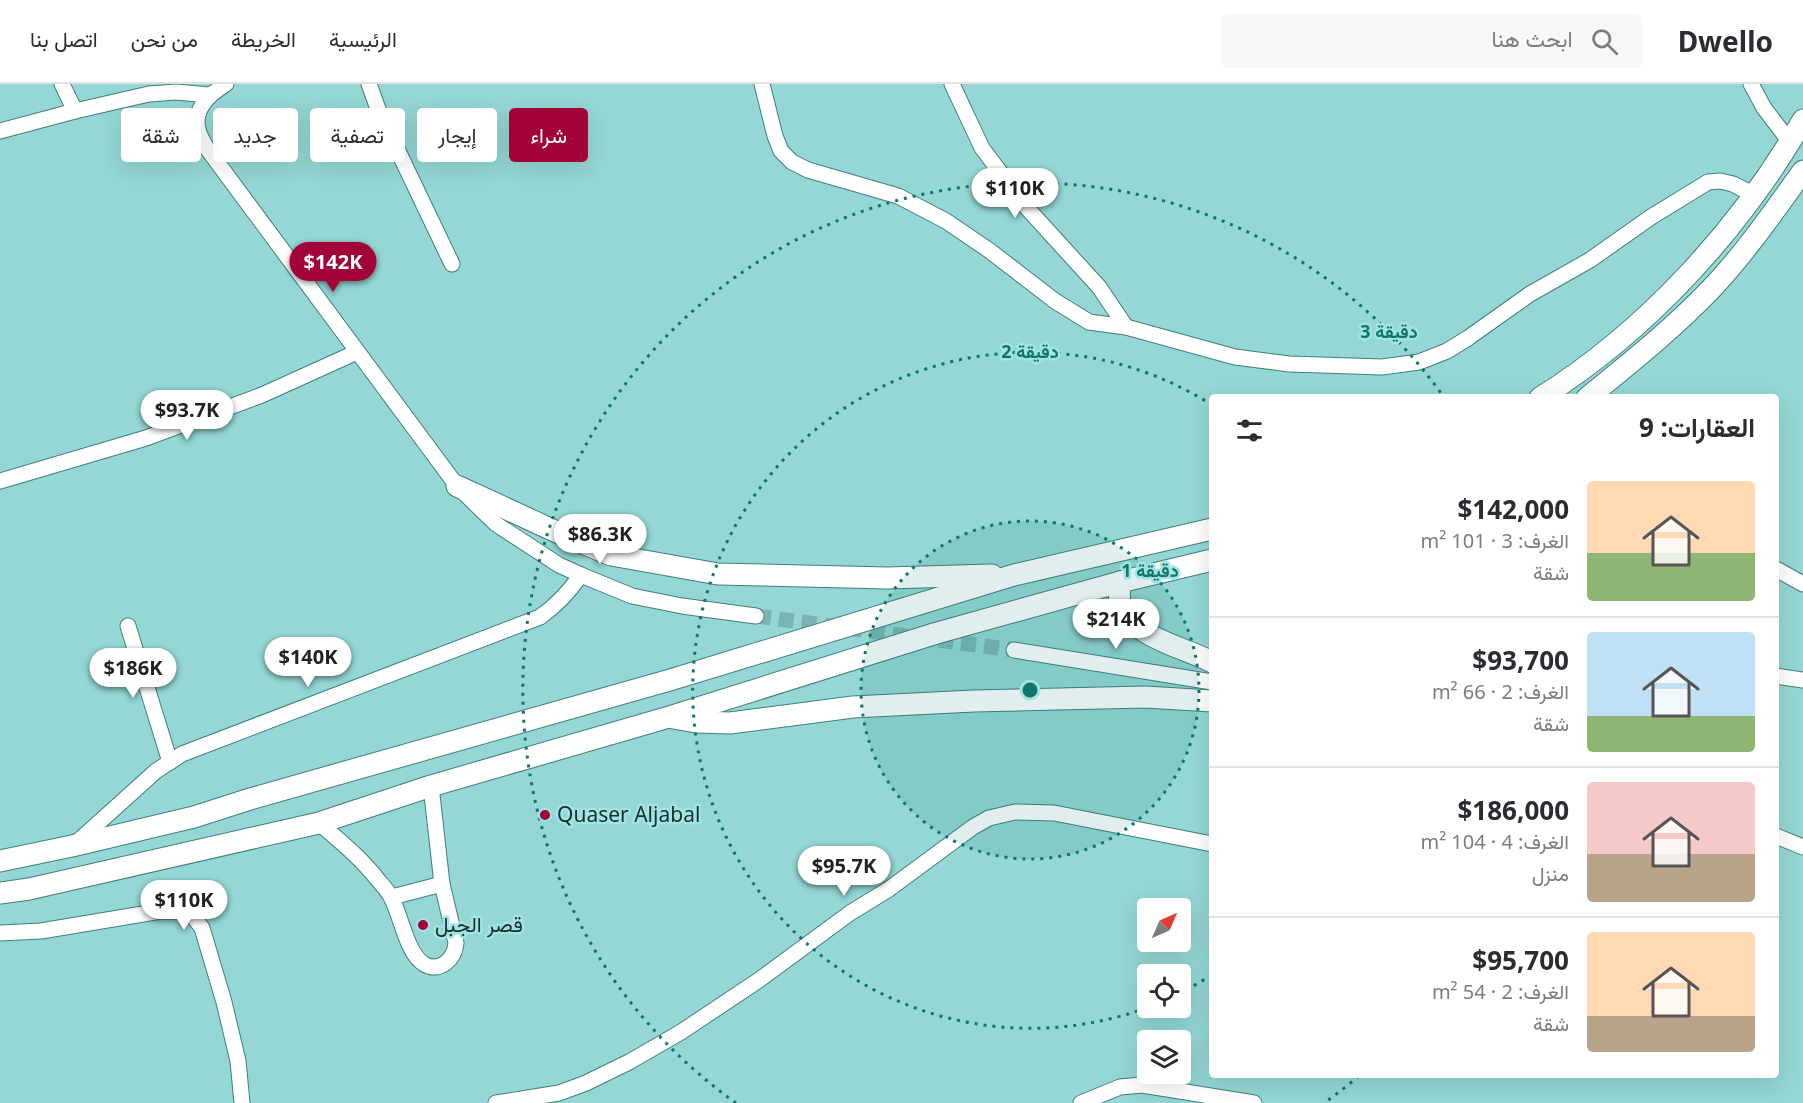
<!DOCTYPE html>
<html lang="ar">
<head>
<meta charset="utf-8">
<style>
  :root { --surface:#fff; --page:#f7f7f7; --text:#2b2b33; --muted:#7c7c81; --line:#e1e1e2; --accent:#a20438 }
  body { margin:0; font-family:"Noto Sans",Vazirmatn,sans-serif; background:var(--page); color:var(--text); direction:rtl; height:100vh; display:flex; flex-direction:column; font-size:22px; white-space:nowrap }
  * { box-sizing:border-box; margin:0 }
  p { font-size:20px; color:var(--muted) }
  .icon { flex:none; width:33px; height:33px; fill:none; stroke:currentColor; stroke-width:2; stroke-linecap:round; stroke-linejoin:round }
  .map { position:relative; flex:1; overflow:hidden; direction:ltr }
  .panel { position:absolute; left:1209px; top:310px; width:570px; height:684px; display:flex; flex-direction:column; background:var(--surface); border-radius:6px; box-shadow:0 6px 24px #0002; direction:rtl }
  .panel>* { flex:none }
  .top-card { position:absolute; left:18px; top:24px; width:570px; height:54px; direction:rtl; display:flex; gap:12px }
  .needle { width:39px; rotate:45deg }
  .buttons { position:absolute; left:1137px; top:814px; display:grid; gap:12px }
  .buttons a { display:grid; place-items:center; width:54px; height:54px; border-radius:6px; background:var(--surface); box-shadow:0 6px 24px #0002; font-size:30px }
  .price { position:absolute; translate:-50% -51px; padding:0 14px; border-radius:21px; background:#fff; color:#222; font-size:20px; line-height:39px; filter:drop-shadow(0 2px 3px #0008) }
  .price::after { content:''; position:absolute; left:50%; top:36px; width:18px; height:14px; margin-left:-9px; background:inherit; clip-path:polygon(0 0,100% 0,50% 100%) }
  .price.active { background:var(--accent); color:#fff }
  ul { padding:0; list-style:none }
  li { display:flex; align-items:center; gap:18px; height:150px; padding:0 24px }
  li+li { border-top:2px solid var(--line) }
  li span { display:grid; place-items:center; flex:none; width:168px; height:120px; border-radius:6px; color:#555 }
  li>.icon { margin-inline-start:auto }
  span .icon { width:72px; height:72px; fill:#fffc; stroke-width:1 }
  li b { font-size:26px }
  h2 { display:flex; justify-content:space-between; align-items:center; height:72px; padding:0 24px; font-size:26px }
  .tag { padding:0 21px; border-radius:6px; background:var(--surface); box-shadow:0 6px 24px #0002; font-size:21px; line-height:54px }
  .tag.active { background:var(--accent); color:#fff }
  header { display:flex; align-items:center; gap:36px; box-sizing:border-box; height:84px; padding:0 30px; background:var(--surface); border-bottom:2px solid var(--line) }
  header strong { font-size:28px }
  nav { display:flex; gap:33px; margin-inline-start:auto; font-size:21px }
  .search { width:420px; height:54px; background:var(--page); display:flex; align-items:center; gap:15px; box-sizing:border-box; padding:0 21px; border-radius:6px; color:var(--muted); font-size:22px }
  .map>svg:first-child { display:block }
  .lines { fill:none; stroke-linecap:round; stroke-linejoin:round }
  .minor-tunnel { stroke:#7ab5b3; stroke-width:15; stroke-dasharray:15 8; stroke-linecap:butt }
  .minor-casing { stroke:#3d7f7d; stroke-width:17 }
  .highway-casing { stroke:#3d7f7d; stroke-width:23 }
  .minor { stroke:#fff; stroke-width:15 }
  .highway { stroke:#fff; stroke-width:21 }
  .ring { fill:none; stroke:#0f766e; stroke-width:3; stroke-dasharray:3 6 }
  .poi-dot { fill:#a20438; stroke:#a1e4e1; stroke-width:2 }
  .labels { text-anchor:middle; stroke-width:5; stroke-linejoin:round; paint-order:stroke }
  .poi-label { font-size:21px; fill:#132f2e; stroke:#a1e4e1; text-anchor:start }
  .centre { fill:#0f766e; stroke:#a1e4e1; stroke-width:3 }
  .ring-label { font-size:18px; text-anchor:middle; font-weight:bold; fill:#0f766e; stroke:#a1e4e1; stroke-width:5; stroke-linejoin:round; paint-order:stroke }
</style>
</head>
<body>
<header>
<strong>Dwello</strong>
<div class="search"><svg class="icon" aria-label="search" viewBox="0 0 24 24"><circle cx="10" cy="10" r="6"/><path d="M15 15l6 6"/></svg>ابحث هنا</div>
<nav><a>الرئيسية</a><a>الخريطة</a><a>من نحن</a><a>اتصل بنا</a></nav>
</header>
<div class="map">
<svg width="1803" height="1019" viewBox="0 0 1803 1019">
  <rect width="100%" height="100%" fill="#94d7d4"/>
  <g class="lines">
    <polyline class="minor-tunnel" points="756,532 1014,566"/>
    <g class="minor-casing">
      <g id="minor">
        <polyline points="62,0 75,27"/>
        <path d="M226 0C210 10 193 24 198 45 199 51 203 57 206 63L457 402 496 440 559 481 581 491 632 512 682 522 756 532"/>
        <polyline points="369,0 378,25 452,180"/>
        <polyline points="762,0 775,52 781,67 792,78 808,86 898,112 946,137 990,167 1055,217 1089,238 1126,243 1235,273 1289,280 1382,283 1419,278 1447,267 1468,254 1530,210 1590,176 1651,133 1708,98 1720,97 1733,100 1754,111"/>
        <polyline points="952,0 982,64 1027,124 1099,203 1126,243"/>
        <polyline points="1751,0 1764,24 1790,58"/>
        <polyline points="0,47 75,27 149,10 176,8 209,11"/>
        <polyline points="0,397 146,354 262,311 357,268"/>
        <polyline points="1776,485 1803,500"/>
        <polyline points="128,542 170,678"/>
        <polyline points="1014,566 1212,598"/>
        <polyline points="1776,592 1803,596"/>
        <path d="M319 739C340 757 361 774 378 796 383 802 389 808 392 815 401 832 407 870 424 880 440 890 455 874 456 859L442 800 431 702"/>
        <polyline points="1776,752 1803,763"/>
        <path d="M75 760 156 687 182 670 540 533C557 521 569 508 581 491"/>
        <polyline points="392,813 442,800"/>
        <polyline points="0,849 41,847 161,827 184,827 193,832 202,844 224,918 238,977 242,1019"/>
        <polyline points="496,1019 559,1009 586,999 629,978 681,948 759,896 850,829 889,805 973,743 989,734 1015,728 1054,729 1212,760"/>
        <polyline points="1081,1019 1120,1003 1142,1001 1254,1019"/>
      </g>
    </g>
    <g class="highway-casing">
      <g id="highway">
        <path d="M1540 314C1647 247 1740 145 1803 36"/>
        <path d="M1587 314C1630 279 1674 244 1712 204 1746 168 1774 127 1803 87"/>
        <polyline points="457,402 559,449 611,471 718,490 887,494 992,491"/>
        <path d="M1120 498C1120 505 1118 516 1121 522 1135 554 1183 563 1212 578"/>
        <polyline points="673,634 696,638 730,639 853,623 974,617 1145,613 1212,617"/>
        <polyline points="0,777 72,762 194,733 250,715 670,596 1014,491 1212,445"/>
        <polyline points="0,809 29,805 319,739 431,702 669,633 937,549 1120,498 1212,476"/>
      </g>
    </g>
    <use href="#minor" class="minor"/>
    <use href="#highway" class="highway"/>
  </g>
  <circle cx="1030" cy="606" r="169" fill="#0f766e" fill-opacity=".12"/>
  <g class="ring">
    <circle cx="1030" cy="606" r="169"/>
    <path d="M1212 891A338 338 0 0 1 1181 908M1146 924A338 338 0 1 1 1212 321"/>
    <path d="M1359 992A507 507 0 0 1 1324 1019M736 1019A507 507 0 1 1 1443 312"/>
  </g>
  <g class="poi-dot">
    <circle cx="545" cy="731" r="6"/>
    <circle cx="423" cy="841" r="6"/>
  </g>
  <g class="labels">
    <g class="poi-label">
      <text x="557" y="738">Quaser Aljabal</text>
      <text x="435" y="848">قصر الجبل</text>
    </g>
  </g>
  <circle cx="1030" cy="606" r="9" class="centre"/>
  <g class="ring-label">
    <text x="1389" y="254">3 دقيقة</text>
    <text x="1030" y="274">2 دقيقة</text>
    <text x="1150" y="493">1 دقيقة</text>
  </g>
</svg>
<div class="buttons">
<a><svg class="needle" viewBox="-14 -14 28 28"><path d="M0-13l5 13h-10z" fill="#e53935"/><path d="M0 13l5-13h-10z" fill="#7c7c81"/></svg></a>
<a><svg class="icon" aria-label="locate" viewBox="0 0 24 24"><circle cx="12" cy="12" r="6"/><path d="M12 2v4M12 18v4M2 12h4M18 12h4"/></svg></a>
<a><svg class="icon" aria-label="layers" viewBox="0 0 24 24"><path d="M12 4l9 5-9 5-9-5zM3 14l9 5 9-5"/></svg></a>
</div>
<b class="price" style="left:1015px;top:135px">$110K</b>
<b class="price active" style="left:333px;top:209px">$142K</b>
<b class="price" style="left:187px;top:357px">$93.7K</b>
<b class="price" style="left:600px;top:481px">$86.3K</b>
<b class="price" style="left:1116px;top:566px">$214K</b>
<b class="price" style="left:308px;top:604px">$140K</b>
<b class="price" style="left:133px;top:615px">$186K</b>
<b class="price" style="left:844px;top:813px">$95.7K</b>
<b class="price" style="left:184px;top:847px">$110K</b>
<div class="top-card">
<a class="tag active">شراء</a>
<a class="tag">إيجار</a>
<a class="tag">تصفية</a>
<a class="tag">جديد</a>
<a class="tag">شقة</a>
</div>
<section class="panel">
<h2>العقارات: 9<svg class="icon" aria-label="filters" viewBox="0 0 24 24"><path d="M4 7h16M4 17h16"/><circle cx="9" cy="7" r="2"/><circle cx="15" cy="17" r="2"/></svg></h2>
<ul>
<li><span style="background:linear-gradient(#ffd9b3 60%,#8fb573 0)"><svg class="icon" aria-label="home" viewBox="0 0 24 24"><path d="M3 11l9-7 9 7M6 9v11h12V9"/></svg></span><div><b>$142,000</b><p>الغرف: 3 · 101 m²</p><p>شقة</p></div></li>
<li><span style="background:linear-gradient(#bfe0f5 70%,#8fb573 0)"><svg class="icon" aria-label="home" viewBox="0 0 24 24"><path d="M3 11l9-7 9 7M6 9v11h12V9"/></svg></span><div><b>$93,700</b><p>الغرف: 2 · 66 m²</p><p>شقة</p></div></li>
<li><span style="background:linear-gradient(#f6c9c9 60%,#b9a48a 0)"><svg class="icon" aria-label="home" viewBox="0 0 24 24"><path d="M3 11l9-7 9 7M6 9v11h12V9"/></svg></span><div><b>$186,000</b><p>الغرف: 4 · 104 m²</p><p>منزل</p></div></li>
<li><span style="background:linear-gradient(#ffd9b3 70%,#b9a48a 0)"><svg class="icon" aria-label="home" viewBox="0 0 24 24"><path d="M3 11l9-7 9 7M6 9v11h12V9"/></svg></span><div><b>$95,700</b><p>الغرف: 2 · 54 m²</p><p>شقة</p></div></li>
</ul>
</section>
</div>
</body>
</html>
